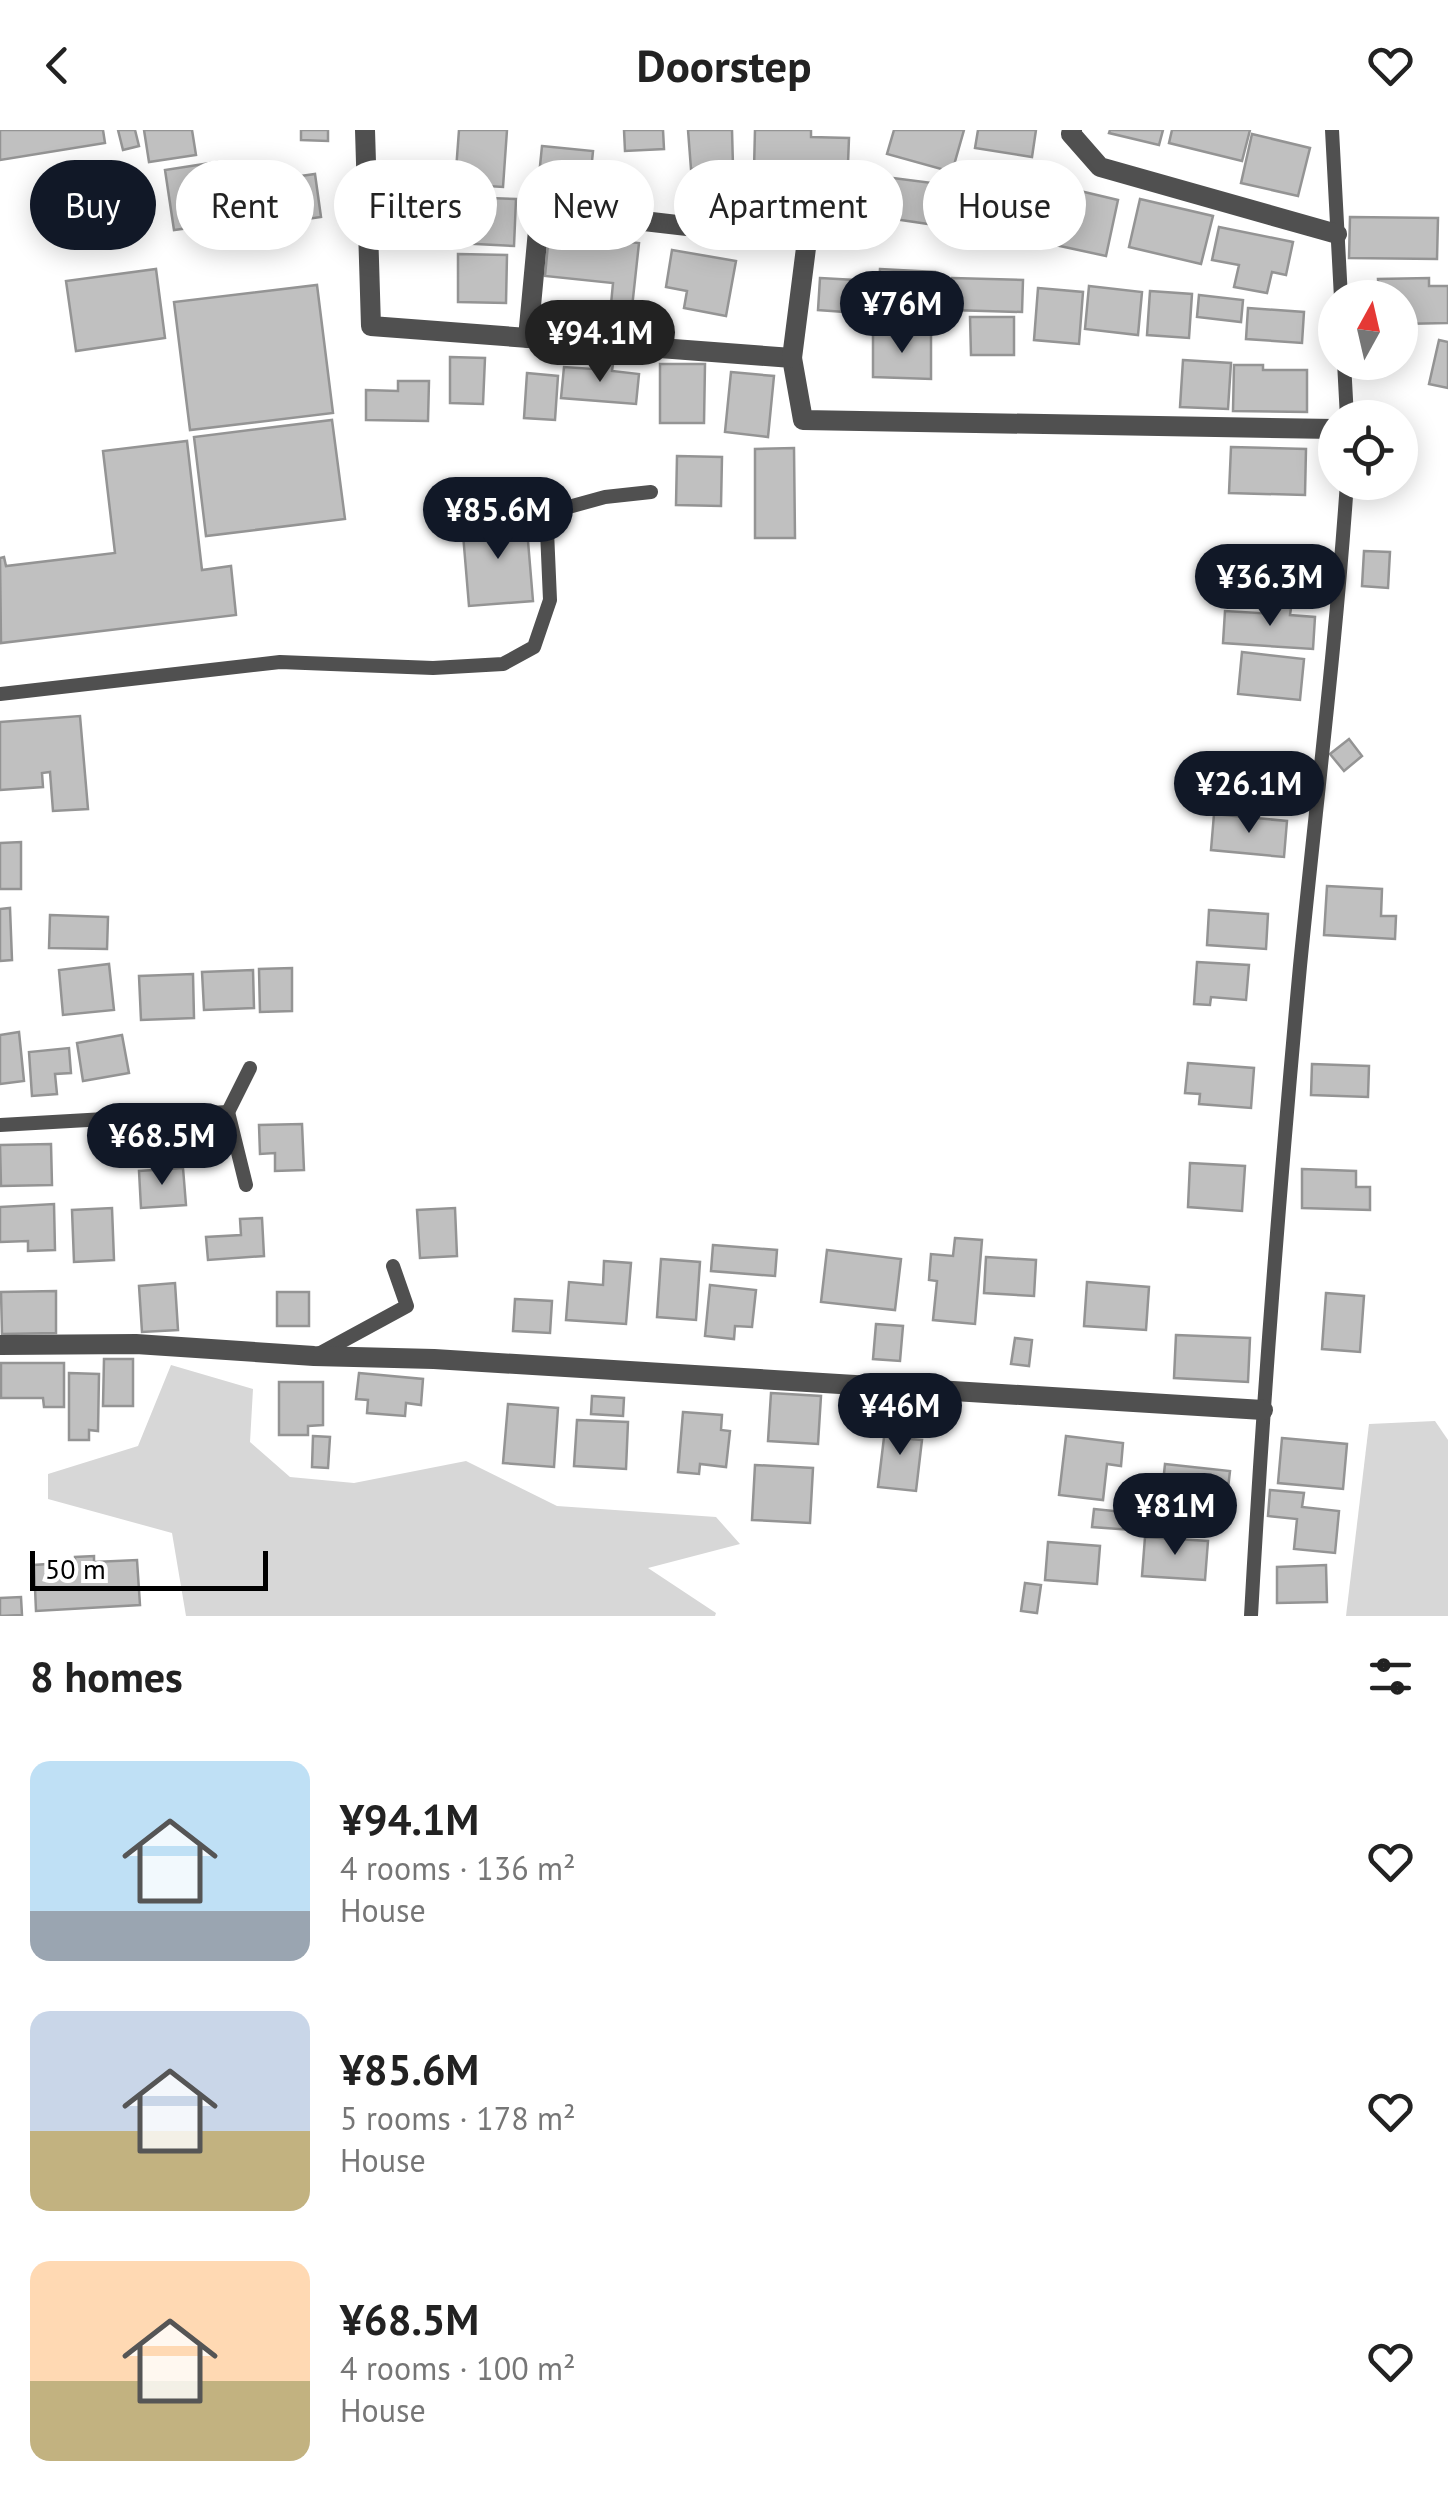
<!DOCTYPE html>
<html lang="en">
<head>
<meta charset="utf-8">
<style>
  :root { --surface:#fff; --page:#f6f6f6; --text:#222; --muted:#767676; --accent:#111827 }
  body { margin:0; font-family:"PT Sans",sans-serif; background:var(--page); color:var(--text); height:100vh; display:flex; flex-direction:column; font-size:38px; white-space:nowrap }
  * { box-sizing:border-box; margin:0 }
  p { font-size:32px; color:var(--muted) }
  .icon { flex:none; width:55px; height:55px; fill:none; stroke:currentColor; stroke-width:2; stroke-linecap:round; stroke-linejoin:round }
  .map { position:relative; height:1486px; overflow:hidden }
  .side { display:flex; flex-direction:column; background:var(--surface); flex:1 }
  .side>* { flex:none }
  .top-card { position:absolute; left:30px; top:30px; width:1390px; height:90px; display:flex; gap:20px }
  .needle { width:65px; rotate:8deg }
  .fabs { position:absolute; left:1318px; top:150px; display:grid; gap:20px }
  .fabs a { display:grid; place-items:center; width:100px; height:100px; border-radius:50%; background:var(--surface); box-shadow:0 5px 25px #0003; font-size:50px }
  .scale { position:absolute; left:30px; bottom:25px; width:238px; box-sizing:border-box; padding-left:10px; border:5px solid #000; border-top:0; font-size:28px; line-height:35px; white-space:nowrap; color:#000; -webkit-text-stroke:8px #fff; paint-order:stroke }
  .price { position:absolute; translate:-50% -85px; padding:0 22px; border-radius:35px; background:var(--accent); color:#fff; font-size:32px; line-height:65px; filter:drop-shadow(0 2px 5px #0008) }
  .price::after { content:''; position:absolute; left:50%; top:60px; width:30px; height:22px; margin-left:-15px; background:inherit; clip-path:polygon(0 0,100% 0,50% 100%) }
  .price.selected { background:#222; color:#fff }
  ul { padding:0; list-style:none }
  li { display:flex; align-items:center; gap:30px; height:250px; padding:0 30px }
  li span { display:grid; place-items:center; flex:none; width:280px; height:200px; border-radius:20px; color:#555 }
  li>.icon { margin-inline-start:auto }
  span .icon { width:120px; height:120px; fill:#fffc; stroke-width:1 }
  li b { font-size:42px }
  h2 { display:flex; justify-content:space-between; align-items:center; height:120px; padding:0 30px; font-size:42px }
  .pill { padding:0 35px; border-radius:45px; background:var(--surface); box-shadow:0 5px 25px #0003; font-size:35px; line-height:90px }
  .pill.selected { background:var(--accent); color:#fff }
  header { display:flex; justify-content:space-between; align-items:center; height:130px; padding:0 30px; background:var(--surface); font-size:45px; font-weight:700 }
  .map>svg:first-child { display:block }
  .green { fill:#d7d7d7 }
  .building { fill:#c0c0c0; stroke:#949494; stroke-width:2.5 }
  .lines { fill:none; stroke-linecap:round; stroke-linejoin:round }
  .lane { stroke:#505050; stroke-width:14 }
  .street { stroke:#505050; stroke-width:20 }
</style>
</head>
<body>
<header><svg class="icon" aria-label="back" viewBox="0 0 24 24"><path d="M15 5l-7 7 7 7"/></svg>Doorstep<svg class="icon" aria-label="heart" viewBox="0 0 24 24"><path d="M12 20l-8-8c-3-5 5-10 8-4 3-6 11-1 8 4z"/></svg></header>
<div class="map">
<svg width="1448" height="1486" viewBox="0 0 1448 1486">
  <rect width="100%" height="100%" fill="#fff"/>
  <g class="green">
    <polygon points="171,1235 253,1259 250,1312 290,1347 354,1353 466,1331 557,1376 716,1387 740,1414 648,1438 716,1483 715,1486 186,1486 172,1403 48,1369 48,1344 138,1316"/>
    <polygon points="1435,1291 1448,1310 1448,1486 1346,1486 1369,1294"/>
  </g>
  <g class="building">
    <polygon points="0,0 103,0 105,13 0,30"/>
    <polygon points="118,0 135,0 139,16 123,20"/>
    <polygon points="144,0 192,0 196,25 149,32"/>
    <polygon points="301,0 328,0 328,11 301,10"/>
    <polygon points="459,0 507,0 503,57 455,54"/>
    <polygon points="624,0 663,0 664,19 625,21"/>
    <polygon points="688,0 732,0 733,37 691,39"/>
    <polygon points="755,0 811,0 811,7 849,8 847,59 793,58 794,40 754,39"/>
    <polygon points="894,0 964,0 952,42 887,24"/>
    <polygon points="978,0 1036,0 1032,27 975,18"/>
    <polygon points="1110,0 1163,0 1159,15 1109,3"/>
    <polygon points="1172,0 1250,0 1242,31 1169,13"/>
    <polygon points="1252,4 1310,18 1298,66 1241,53"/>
    <polygon points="542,16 593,21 589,61 538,56"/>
    <polygon points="217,32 226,93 174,100 165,40"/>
    <polygon points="315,44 321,87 239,99 232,56"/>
    <polygon points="885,47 948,55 942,96 880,87"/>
    <polygon points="1059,56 1118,70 1106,126 1046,113"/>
    <polygon points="387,58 447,58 448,117 408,116 408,103 387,103"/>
    <polygon points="460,67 516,69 514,116 457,113"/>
    <polygon points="1140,69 1213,86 1201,134 1129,117"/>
    <polygon points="1350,87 1438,88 1437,129 1349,128"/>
    <polygon points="1219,97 1293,112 1286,145 1272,142 1267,163 1234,157 1239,135 1212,130"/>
    <polygon points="549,104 639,113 631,187 610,185 613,153 545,146"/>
    <polygon points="672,120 736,131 726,186 684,178 687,161 666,157"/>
    <polygon points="458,124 507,125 506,173 458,172"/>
    <polygon points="156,139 165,208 76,221 66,151"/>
    <polygon points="880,139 935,142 933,174 878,171"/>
    <polygon points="820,148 873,151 872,184 818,180"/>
    <polygon points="952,148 1023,150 1022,182 951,180"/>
    <polygon points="1429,148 1429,156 1448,156 1448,193 1400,194 1400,168 1379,168 1378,149"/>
    <polygon points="317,155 333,283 190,300 174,172"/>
    <polygon points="1089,156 1142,162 1138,205 1085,199"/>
    <polygon points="1038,158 1083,162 1079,214 1034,210"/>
    <polygon points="1150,161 1192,164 1189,208 1147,205"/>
    <polygon points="1199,165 1243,170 1241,192 1197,187"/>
    <polygon points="1248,178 1304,182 1302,213 1246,209"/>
    <polygon points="970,187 1014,187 1014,225 971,225"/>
    <polygon points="873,203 931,204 931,249 873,247"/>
    <polygon points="1439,210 1448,212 1448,258 1429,254"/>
    <polygon points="450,227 485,228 483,274 450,273"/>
    <polygon points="1183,230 1231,233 1228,279 1180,277"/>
    <polygon points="593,233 613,234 612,241 639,244 636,274 561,268 564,237 593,239"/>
    <polygon points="660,234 705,234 704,293 660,293"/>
    <polygon points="1234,235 1263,235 1263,240 1307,240 1307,282 1233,281"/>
    <polygon points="731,242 774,246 768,307 725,302"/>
    <polygon points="527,243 558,246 555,290 524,288"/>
    <polygon points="398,251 429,251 428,291 366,290 366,260 398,261"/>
    <polygon points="332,290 345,389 206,406 194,307"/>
    <polygon points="187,311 202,440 231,436 236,485 1,513 0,428 4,427 6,436 115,423 103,321"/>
    <polygon points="1231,317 1306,319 1305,365 1229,363"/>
    <polygon points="794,318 795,408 755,408 755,319"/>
    <polygon points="677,326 722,327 721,376 676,375"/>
    <polygon points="526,387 533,471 469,476 462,392"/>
    <polygon points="1364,421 1390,422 1388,458 1362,456"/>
    <polygon points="1225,428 1274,429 1273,449 1225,448"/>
    <polygon points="1276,477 1291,478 1290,485 1315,487 1313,519 1223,513 1225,481 1275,484"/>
    <polygon points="1242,522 1304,529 1300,570 1238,564"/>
    <polygon points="80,586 88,679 53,681 50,642 42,643 43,657 0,660 0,592"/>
    <polygon points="1349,609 1362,626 1344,641 1330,624"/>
    <polygon points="1214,684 1287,691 1284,727 1211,720"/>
    <polygon points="21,712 21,759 0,759 0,713"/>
    <polygon points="1327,756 1382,759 1381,786 1396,786 1395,809 1324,805"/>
    <polygon points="10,778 12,830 0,831 0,779"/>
    <polygon points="1209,780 1268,784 1266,819 1207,815"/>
    <polygon points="50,785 108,787 107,819 49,818"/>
    <polygon points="1197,832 1249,835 1246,870 1211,867 1210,875 1194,874"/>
    <polygon points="109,834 114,880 63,885 59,840"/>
    <polygon points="292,838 292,881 260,882 259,839"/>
    <polygon points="253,840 254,878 204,880 202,842"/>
    <polygon points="193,844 194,888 141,890 139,846"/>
    <polygon points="19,902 24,951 0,954 0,905"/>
    <polygon points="122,905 129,943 83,951 77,913"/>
    <polygon points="69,918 71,943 55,944 57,964 32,966 29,922"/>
    <polygon points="1188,933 1254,938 1251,978 1199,974 1200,964 1185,963"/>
    <polygon points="1312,934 1369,936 1368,967 1311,965"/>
    <polygon points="302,994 304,1040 275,1041 275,1023 260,1024 259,995"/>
    <polygon points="51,1014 52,1055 1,1056 0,1015"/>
    <polygon points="1190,1033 1245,1036 1242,1081 1188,1077"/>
    <polygon points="183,1038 186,1075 141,1078 139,1041"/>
    <polygon points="1302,1039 1356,1041 1356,1057 1370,1057 1370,1080 1302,1078"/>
    <polygon points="54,1074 55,1120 28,1121 28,1111 0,1112 0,1077"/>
    <polygon points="112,1078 114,1130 74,1132 72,1080"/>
    <polygon points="455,1078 457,1126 420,1128 417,1080"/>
    <polygon points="262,1088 264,1126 208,1130 206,1107 241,1105 240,1089"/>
    <polygon points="955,1108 982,1110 975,1194 933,1190 937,1151 929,1150 931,1124 953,1126"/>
    <polygon points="713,1115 777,1120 775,1146 711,1141"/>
    <polygon points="827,1120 901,1129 895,1180 821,1172"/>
    <polygon points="986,1127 1036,1130 1034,1166 984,1163"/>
    <polygon points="661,1129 700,1132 696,1190 657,1187"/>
    <polygon points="604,1131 631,1133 626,1194 566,1190 569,1152 603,1155"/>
    <polygon points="1087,1152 1149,1157 1146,1200 1084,1196"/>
    <polygon points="175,1153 178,1200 142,1202 139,1156"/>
    <polygon points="710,1155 756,1160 752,1197 735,1196 734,1209 705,1206"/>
    <polygon points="56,1161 56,1203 2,1204 1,1162"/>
    <rect x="277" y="1162" width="32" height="34"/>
    <polygon points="1326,1163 1364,1166 1360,1222 1322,1219"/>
    <polygon points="515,1169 552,1171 550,1203 513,1201"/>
    <polygon points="876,1194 903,1196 900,1231 873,1229"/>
    <polygon points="1176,1205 1250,1208 1248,1252 1174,1248"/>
    <polygon points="1015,1208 1032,1210 1029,1236 1011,1234"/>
    <polygon points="104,1229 133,1229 133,1276 103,1276"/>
    <polygon points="1,1233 64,1233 64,1277 44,1277 43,1268 1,1268"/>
    <polygon points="69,1243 99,1244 98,1301 89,1300 89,1310 69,1310"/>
    <polygon points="359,1243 423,1249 421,1275 406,1273 405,1286 367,1283 368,1270 356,1269"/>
    <polygon points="279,1252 323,1252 323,1295 308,1296 308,1305 279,1305"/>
    <polygon points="771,1263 821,1266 818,1314 768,1311"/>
    <polygon points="592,1266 624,1268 623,1286 591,1284"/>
    <polygon points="508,1274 558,1278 554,1337 503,1333"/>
    <polygon points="683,1282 722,1285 721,1300 730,1301 726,1337 700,1334 699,1344 678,1342"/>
    <polygon points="577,1290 628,1292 626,1339 574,1336"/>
    <polygon points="886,1291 913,1295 911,1309 922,1310 916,1361 878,1357"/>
    <polygon points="313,1306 330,1307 328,1338 312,1337"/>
    <polygon points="1066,1306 1123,1313 1121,1336 1107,1334 1103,1370 1059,1365"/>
    <polygon points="1282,1308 1347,1314 1343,1359 1278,1353"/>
    <polygon points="1165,1334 1230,1341 1225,1384 1178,1379 1181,1355 1163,1353"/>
    <polygon points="755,1335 813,1338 810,1393 752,1390"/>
    <polygon points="1270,1360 1304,1363 1302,1377 1339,1381 1335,1423 1294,1419 1297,1389 1268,1386"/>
    <polygon points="1094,1379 1134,1383 1132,1400 1092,1397"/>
    <polygon points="1145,1407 1208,1411 1205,1450 1142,1446"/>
    <polygon points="1048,1412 1100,1416 1097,1454 1045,1450"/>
    <polygon points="94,1426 94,1432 137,1430 140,1475 36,1481 34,1435 75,1432 75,1427"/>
    <polygon points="1326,1435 1327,1472 1277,1473 1277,1437"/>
    <polygon points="1025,1453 1041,1455 1037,1483 1021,1481"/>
    <polygon points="21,1467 22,1485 0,1486 0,1468"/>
  </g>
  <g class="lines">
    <g class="lane">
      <polyline points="1332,0 1341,168"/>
      <polyline points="1344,232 1347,288"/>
      <polyline points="0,564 280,532 433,538 503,534 534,517 550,470 547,401 565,378 605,367 651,362"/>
      <polyline points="228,982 250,938"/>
      <polyline points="0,995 228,982 246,1055"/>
      <polyline points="315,1226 407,1176 393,1136"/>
      <path d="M1251 1486C1263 1269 1280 1052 1300 836 1316 674 1336 514 1347 352"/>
    </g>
    <g class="street">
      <polyline points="365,0 371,196 792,228 803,290 1335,299"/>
      <polyline points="1072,0 1071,4 1100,37 1337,104"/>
      <polyline points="528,208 540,79 807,110 792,228"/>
      <polyline points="0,1215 136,1214 314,1226 434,1229 1263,1280"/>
    </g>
  </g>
</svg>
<div class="fabs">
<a><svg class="needle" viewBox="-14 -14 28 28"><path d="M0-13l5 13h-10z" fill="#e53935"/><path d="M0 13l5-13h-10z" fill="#767676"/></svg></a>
<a><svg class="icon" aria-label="locate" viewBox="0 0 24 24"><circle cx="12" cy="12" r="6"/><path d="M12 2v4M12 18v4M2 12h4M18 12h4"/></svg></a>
</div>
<div class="scale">50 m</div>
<b class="price" style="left:902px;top:226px">¥76M</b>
<b class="price selected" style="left:600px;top:255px">¥94.1M</b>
<b class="price" style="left:498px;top:432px">¥85.6M</b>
<b class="price" style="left:1270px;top:499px">¥36.3M</b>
<b class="price" style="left:1249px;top:706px">¥26.1M</b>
<b class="price" style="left:162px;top:1058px">¥68.5M</b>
<b class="price" style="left:900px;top:1328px">¥46M</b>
<b class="price" style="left:1175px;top:1428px">¥81M</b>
<div class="top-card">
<a class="pill selected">Buy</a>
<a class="pill">Rent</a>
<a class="pill">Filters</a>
<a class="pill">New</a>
<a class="pill">Apartment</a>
<a class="pill">House</a>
</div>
</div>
<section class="side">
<h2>8 homes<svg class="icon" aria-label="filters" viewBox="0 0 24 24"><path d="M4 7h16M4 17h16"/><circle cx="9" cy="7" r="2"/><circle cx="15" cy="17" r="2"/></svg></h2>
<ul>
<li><span style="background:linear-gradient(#bfe0f5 75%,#9aa5b1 0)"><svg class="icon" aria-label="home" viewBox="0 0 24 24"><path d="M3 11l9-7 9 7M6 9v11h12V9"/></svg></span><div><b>¥94.1M</b><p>4 rooms · 136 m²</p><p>House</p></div><svg class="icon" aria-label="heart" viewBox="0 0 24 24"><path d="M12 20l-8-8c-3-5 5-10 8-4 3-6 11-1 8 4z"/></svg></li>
<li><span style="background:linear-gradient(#c9d6e8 60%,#c2b280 0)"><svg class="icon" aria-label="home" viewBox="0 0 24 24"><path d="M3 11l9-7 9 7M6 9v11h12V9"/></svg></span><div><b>¥85.6M</b><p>5 rooms · 178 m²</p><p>House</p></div><svg class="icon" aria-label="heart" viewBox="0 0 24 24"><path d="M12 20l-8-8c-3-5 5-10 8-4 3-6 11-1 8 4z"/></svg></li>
<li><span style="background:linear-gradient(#ffd9b3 60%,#c2b280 0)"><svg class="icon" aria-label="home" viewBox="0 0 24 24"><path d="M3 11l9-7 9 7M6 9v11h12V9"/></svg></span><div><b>¥68.5M</b><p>4 rooms · 100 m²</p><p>House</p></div><svg class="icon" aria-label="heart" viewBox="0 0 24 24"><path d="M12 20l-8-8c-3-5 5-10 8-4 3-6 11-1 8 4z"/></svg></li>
</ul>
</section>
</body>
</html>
